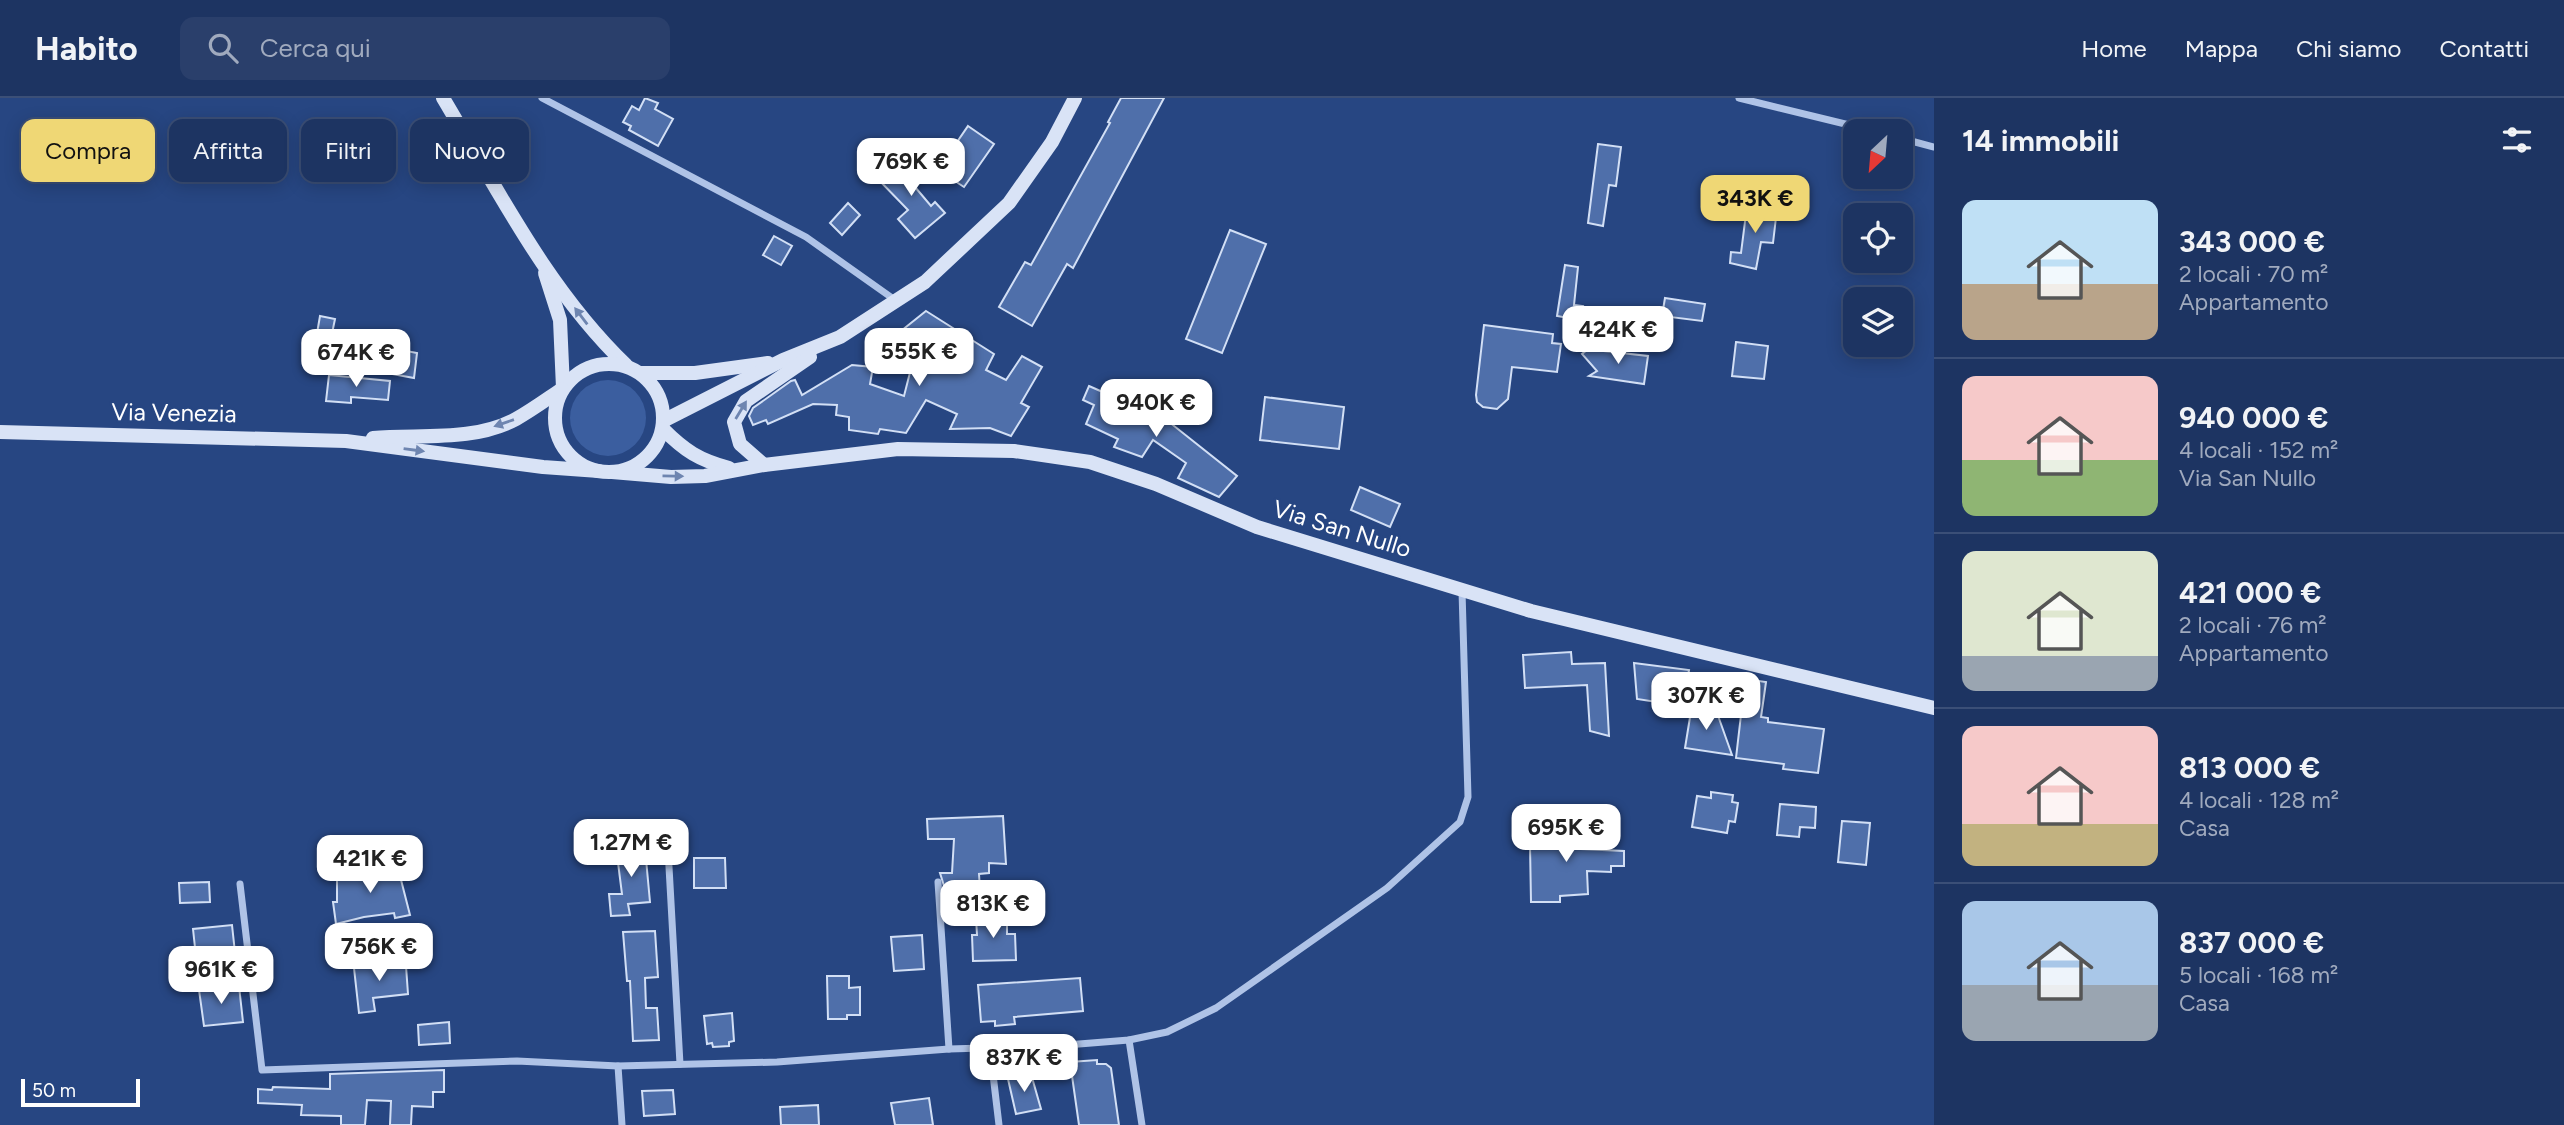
<!DOCTYPE html>
<html lang="it">
<head>
<meta charset="utf-8">
<style>
  :root { --surface:#1d3462; --page:#2a3f6b; --text:#f1f3f6; --muted:#a0aabe; --line:#3b4f77; --accent:#efd775 }
  body { margin:0; font-family:Figtree,sans-serif; background:var(--page); color:var(--text); height:100vh; display:flex; flex-direction:column; font-size:26px; white-space:nowrap }
  * { box-sizing:border-box; margin:0 }
  p { font-size:23px; color:var(--muted) }
  .icon { flex:none; width:38px; height:38px; fill:none; stroke:currentColor; stroke-width:2; stroke-linecap:round; stroke-linejoin:round }
  .map { position:relative; flex:1; overflow:hidden }
  .drawer { display:flex; flex-direction:column; background:var(--surface); width:630px }
  .drawer>* { flex:none }
  .top-card { position:absolute; left:21px; top:21px; width:665px; height:63px; display:flex; gap:14px }
  .needle { width:46px; rotate:206deg }
  .fabs { position:absolute; left:1843px; top:21px; display:grid; gap:14px }
  .fabs a { display:grid; place-items:center; width:70px; height:70px; border-radius:14px; background:var(--surface); box-shadow:0 4px 18px #0003,0 0 0 2px var(--line); font-size:35px }
  .scale { position:absolute; left:21px; bottom:18px; width:119px; box-sizing:border-box; padding-left:7px; border:4px solid #fff; border-top:0; font-size:19px; line-height:24px; white-space:nowrap; color:#fff; -webkit-text-stroke:5px #274682; paint-order:stroke }
  .price { position:absolute; translate:-50% -60px; padding:0 16px; border-radius:14px; background:#fff; color:#222; font-size:23px; line-height:46px; filter:drop-shadow(0 2px 4px #0008) }
  .price::after { content:''; position:absolute; left:50%; top:42px; width:21px; height:16px; margin-left:-10px; background:inherit; clip-path:polygon(0 0,100% 0,50% 100%) }
  .price.active { background:var(--accent); color:#111 }
  ul { padding:0; list-style:none }
  li { display:flex; align-items:center; gap:21px; height:175px; padding:0 28px }
  li+li { border-top:2px solid var(--line) }
  li span { display:grid; place-items:center; flex:none; width:196px; height:140px; border-radius:14px; color:#555 }
  li>.icon { margin-inline-start:auto }
  span .icon { width:84px; height:84px; fill:#fffc; stroke-width:1 }
  li b { font-size:30px }
  h2 { display:flex; justify-content:space-between; align-items:center; height:84px; padding:0 28px; font-size:30px }
  .chip { padding:0 24px; border-radius:14px; background:var(--surface); box-shadow:0 4px 18px #0003,0 0 0 2px var(--line); font-size:24px; line-height:63px }
  .chip.active { background:var(--accent); color:#111 }
  header { display:flex; align-items:center; gap:42px; box-sizing:border-box; height:98px; padding:0 35px; background:var(--surface); border-bottom:2px solid var(--line) }
  header strong { font-size:33px }
  nav { display:flex; gap:38px; margin-inline-start:auto; font-size:24px }
  .search { width:490px; height:63px; background:var(--page); display:flex; align-items:center; gap:18px; box-sizing:border-box; padding:0 24px; border-radius:14px; color:var(--muted); font-size:26px }
  main { display:flex; flex:1; min-height:0 }
  .map>svg:first-child { display:block }
  .green { fill:#3b5e9f }
  .building { fill:#4f6faa; stroke:#d2dff5; stroke-width:2 }
  .lines { fill:none; stroke-linecap:round; stroke-linejoin:round }
  .street { stroke:#afc3e7; stroke-width:7 }
  .secondary { stroke:#d9e3f6; stroke-width:14 }
  .oneway { fill:#6e85b0 }
  .labels { text-anchor:middle; stroke-width:5; stroke-linejoin:round; paint-order:stroke }
  .street-label { font-size:24px; fill:#fff; stroke:#274682 }
</style>
</head>
<body>
<header>
<strong>Habito</strong>
<div class="search"><svg class="icon" aria-label="search" viewBox="0 0 24 24"><circle cx="10" cy="10" r="6"/><path d="M15 15l6 6"/></svg>Cerca qui</div>
<nav><a>Home</a><a>Mappa</a><a>Chi siamo</a><a>Contatti</a></nav>
</header>
<main>
<div class="map">
<svg width="1934" height="1027" viewBox="0 0 1934 1027">
  <rect width="100%" height="100%" fill="#274682"/>
  <circle class="green" cx="608" cy="320" r="38"/>
  <g class="building">
    <polygon points="645,0 658,5 655,11 673,21 658,48 629,32 631,28 623,24 632,8 639,12"/>
    <polygon points="1121,0 1164,0 1073,170 1067,166 1032,228 999,209 1025,164 1031,167 1110,25 1108,24"/>
    <polygon points="968,28 994,46 964,89 938,72"/>
    <polygon points="1598,46 1621,49 1616,88 1609,87 1603,128 1588,125"/>
    <polygon points="890,64 903,77 917,65 928,78 915,89 931,108 935,104 945,115 915,140 898,121 908,112 875,78"/>
    <polygon points="848,105 860,117 842,137 830,125"/>
    <polygon points="1747,108 1777,111 1773,145 1761,144 1756,171 1730,165 1731,154 1741,155"/>
    <polygon points="1230,132 1266,146 1222,255 1186,241"/>
    <polygon points="774,138 792,148 781,167 763,157"/>
    <polygon points="1565,167 1578,169 1574,207 1583,208 1580,222 1557,218"/>
    <polygon points="1665,200 1705,206 1702,223 1662,218"/>
    <polygon points="926,213 994,256 986,272 1006,282 1022,258 1042,269 1021,305 1029,309 1011,338 990,330 950,331 957,316 926,302 906,335 880,331 878,336 849,332 849,319 836,317 837,307 813,306 768,326 766,322 753,327 749,318 753,310 791,283 795,282 802,297 852,267 873,269 870,286 904,298 917,247 901,233"/>
    <polygon points="320,218 335,221 329,250 315,247"/>
    <polygon points="1484,227 1553,236 1552,245 1561,246 1557,274 1512,269 1508,301 1497,311 1483,309 1477,304 1476,297"/>
    <polygon points="1736,244 1768,248 1764,281 1732,278"/>
    <polygon points="1592,248 1595,252 1648,258 1644,286 1589,278 1597,273 1582,256"/>
    <polygon points="396,251 417,255 414,280 392,276"/>
    <polygon points="329,277 390,283 388,302 351,299 351,305 326,303"/>
    <polygon points="1089,288 1139,310 1141,307 1150,311 1153,304 1169,315 1164,320 1237,378 1219,399 1178,380 1186,365 1153,342 1142,359 1114,349 1118,341 1086,326 1094,307 1083,302"/>
    <polygon points="1265,299 1344,309 1339,351 1260,342"/>
    <polygon points="1360,389 1400,406 1390,429 1351,412"/>
    <polygon points="1571,554 1572,566 1605,565 1609,638 1590,633 1587,587 1525,590 1523,557"/>
    <polygon points="1634,565 1689,572 1683,608 1637,601"/>
    <polygon points="1751,582 1766,584 1761,619 1768,620 1768,624 1824,631 1818,675 1783,671 1784,666 1736,660 1741,617 1745,617"/>
    <polygon points="1692,607 1716,612 1732,657 1685,650"/>
    <polygon points="1711,694 1733,697 1732,704 1738,705 1735,724 1729,723 1727,735 1692,729 1697,698 1711,700"/>
    <polygon points="1780,706 1816,709 1815,730 1800,729 1799,739 1777,737"/>
    <polygon points="1003,718 1006,766 989,765 989,775 979,776 980,792 945,791 940,775 952,775 954,741 928,741 927,721"/>
    <polygon points="1551,723 1582,724 1581,751 1624,753 1624,768 1611,768 1611,774 1587,773 1588,796 1560,798 1560,804 1531,804 1530,747 1550,746"/>
    <polygon points="1842,723 1870,725 1866,767 1838,764"/>
    <polygon points="648,746 650,761 646,761 650,804 628,806 630,817 611,818 609,796 622,796 616,749"/>
    <polygon points="380,752 399,774 410,817 395,820 394,815 364,819 336,826 333,804 337,804 337,771 355,770 355,781 385,777"/>
    <polygon points="694,760 725,760 726,790 694,790"/>
    <polygon points="209,784 210,804 180,805 179,785"/>
    <polygon points="1007,816 1007,836 1015,836 1016,862 973,863 972,837 977,837 976,820"/>
    <polygon points="232,827 236,864 197,868 193,831"/>
    <polygon points="655,833 658,879 645,880 646,910 657,910 659,942 633,943 630,883 627,883 623,834"/>
    <polygon points="922,837 924,871 894,873 891,839"/>
    <polygon points="387,862 388,865 399,864 400,869 406,868 408,896 373,900 375,913 359,915 354,870 374,866 373,863"/>
    <polygon points="827,878 849,878 849,890 860,889 860,917 847,917 847,921 828,921"/>
    <polygon points="1080,880 1083,913 1014,919 1015,926 995,928 995,923 981,924 978,887"/>
    <polygon points="239,888 243,924 204,928 199,892"/>
    <polygon points="732,915 734,943 729,944 729,948 713,949 712,945 707,946 704,918"/>
    <polygon points="449,924 450,945 419,947 418,927"/>
    <polygon points="1097,962 1097,966 1106,966 1111,970 1119,1027 1079,1027 1070,964"/>
    <polygon points="444,972 444,994 433,994 433,1009 412,1008 411,1027 390,1027 391,1003 367,1002 365,1027 341,1027 341,1018 301,1017 302,1007 258,1005 258,991 272,992 273,989 330,991 330,976"/>
    <polygon points="1031,976 1041,1011 1016,1016 1008,981"/>
    <polygon points="673,992 675,1016 644,1018 642,993"/>
    <polygon points="929,1000 933,1027 895,1027 891,1005"/>
    <polygon points="818,1007 819,1027 781,1027 780,1009"/>
  </g>
  <g class="lines">
    <g class="street">
      <polyline points="542,0 806,139 895,202"/>
      <polyline points="1739,0 1874,33"/>
      <polyline points="1900,40 1934,49"/>
      <polyline points="667,733 680,966"/>
      <polyline points="938,784 949,951"/>
      <polyline points="240,786 262,972 517,963 618,968 777,964 949,951 1054,948 1129,942 1167,934 1216,910 1387,790 1460,724 1468,699 1462,493"/>
      <polyline points="1129,942 1142,1027"/>
      <polyline points="990,951 999,1027"/>
      <polyline points="618,968 622,1027"/>
    </g>
    <g class="secondary">
      <path d="M443 0C498 92 548 192 626 267"/>
      <polyline points="545,175 560,222 563,290"/>
      <circle cx="609" cy="320" r="54"/>
      <polyline points="641,275 695,275 768,265"/>
      <polyline points="663,323 783,262 840,239 925,184 1009,105 1052,44 1075,0"/>
      <path d="M663 331C685 353 699 362 729 370"/>
      <polyline points="0,334 346,343 543,369 599,373"/>
      <path d="M373 340C420 336 473 344 516 321 532 312 547 301 562 291"/>
      <polyline points="764,367 740,346 734,324 746,303 810,259"/>
      <polyline points="612,374 671,379 705,378 764,367 898,351 1014,353 1090,364 1156,386 1257,429 1531,513 1934,610"/>
    </g>
  </g>
  <defs><path id="oneway-solid" d="M-6-.8H1V-3.2L6.5 0L1 3.2V.8H-6Z" transform="scale(1.75)"/></defs>
  <g class="oneway">
    <use href="#oneway-solid" transform="translate(581 218) rotate(-127)"/>
    <use href="#oneway-solid" transform="translate(741 312) rotate(-59)"/>
    <use href="#oneway-solid" transform="translate(504 325) rotate(161)"/>
    <use href="#oneway-solid" transform="translate(414 352) rotate(8)"/>
    <use href="#oneway-solid" transform="translate(673 378) rotate(1)"/>
  </g>
  <g class="labels">
    <g class="street-label">
      <text transform="translate(174 315) rotate(1)" y="8">Via Venezia</text>
      <text transform="translate(1342 431) rotate(17)" y="8">Via San Nullo</text>
    </g>
  </g>
</svg>
<div class="fabs">
<a><svg class="needle" viewBox="-14 -14 28 28"><path d="M0-13l5 13h-10z" fill="#e53935"/><path d="M0 13l5-13h-10z" fill="#a0aabe"/></svg></a>
<a><svg class="icon" aria-label="locate" viewBox="0 0 24 24"><circle cx="12" cy="12" r="6"/><path d="M12 2v4M12 18v4M2 12h4M18 12h4"/></svg></a>
<a><svg class="icon" aria-label="layers" viewBox="0 0 24 24"><path d="M12 4l9 5-9 5-9-5zM3 14l9 5 9-5"/></svg></a>
</div>
<div class="scale">50 m</div>
<b class="price" style="left:911px;top:100px">769K €</b>
<b class="price active" style="left:1755px;top:137px">343K €</b>
<b class="price" style="left:1618px;top:268px">424K €</b>
<b class="price" style="left:919px;top:290px">555K €</b>
<b class="price" style="left:356px;top:291px">674K €</b>
<b class="price" style="left:1156px;top:341px">940K €</b>
<b class="price" style="left:1706px;top:634px">307K €</b>
<b class="price" style="left:1566px;top:766px">695K €</b>
<b class="price" style="left:631px;top:781px">1.27M €</b>
<b class="price" style="left:370px;top:797px">421K €</b>
<b class="price" style="left:993px;top:842px">813K €</b>
<b class="price" style="left:379px;top:885px">756K €</b>
<b class="price" style="left:221px;top:908px">961K €</b>
<b class="price" style="left:1024px;top:996px">837K €</b>
<div class="top-card">
<a class="chip active">Compra</a>
<a class="chip">Affitta</a>
<a class="chip">Filtri</a>
<a class="chip">Nuovo</a>
</div>
</div>
<section class="drawer">
<h2>14 immobili<svg class="icon" aria-label="filters" viewBox="0 0 24 24"><path d="M4 7h16M4 17h16"/><circle cx="9" cy="7" r="2"/><circle cx="15" cy="17" r="2"/></svg></h2>
<ul>
<li><span style="background:linear-gradient(#bfe0f5 60%,#b9a48a 0)"><svg class="icon" aria-label="home" viewBox="0 0 24 24"><path d="M3 11l9-7 9 7M6 9v11h12V9"/></svg></span><div><b>343 000 €</b><p>2 locali · 70 m²</p><p>Appartamento</p></div></li>
<li><span style="background:linear-gradient(#f6c9c9 60%,#8fb573 0)"><svg class="icon" aria-label="home" viewBox="0 0 24 24"><path d="M3 11l9-7 9 7M6 9v11h12V9"/></svg></span><div><b>940 000 €</b><p>4 locali · 152 m²</p><p>Via San Nullo</p></div></li>
<li><span style="background:linear-gradient(#dfe7d0 75%,#9aa5b1 0)"><svg class="icon" aria-label="home" viewBox="0 0 24 24"><path d="M3 11l9-7 9 7M6 9v11h12V9"/></svg></span><div><b>421 000 €</b><p>2 locali · 76 m²</p><p>Appartamento</p></div></li>
<li><span style="background:linear-gradient(#f6c9c9 70%,#c2b280 0)"><svg class="icon" aria-label="home" viewBox="0 0 24 24"><path d="M3 11l9-7 9 7M6 9v11h12V9"/></svg></span><div><b>813 000 €</b><p>4 locali · 128 m²</p><p>Casa</p></div></li>
<li><span style="background:linear-gradient(#a9c7e8 60%,#9aa5b1 0)"><svg class="icon" aria-label="home" viewBox="0 0 24 24"><path d="M3 11l9-7 9 7M6 9v11h12V9"/></svg></span><div><b>837 000 €</b><p>5 locali · 168 m²</p><p>Casa</p></div></li>
</ul>
</section>
</main>
</body>
</html>
